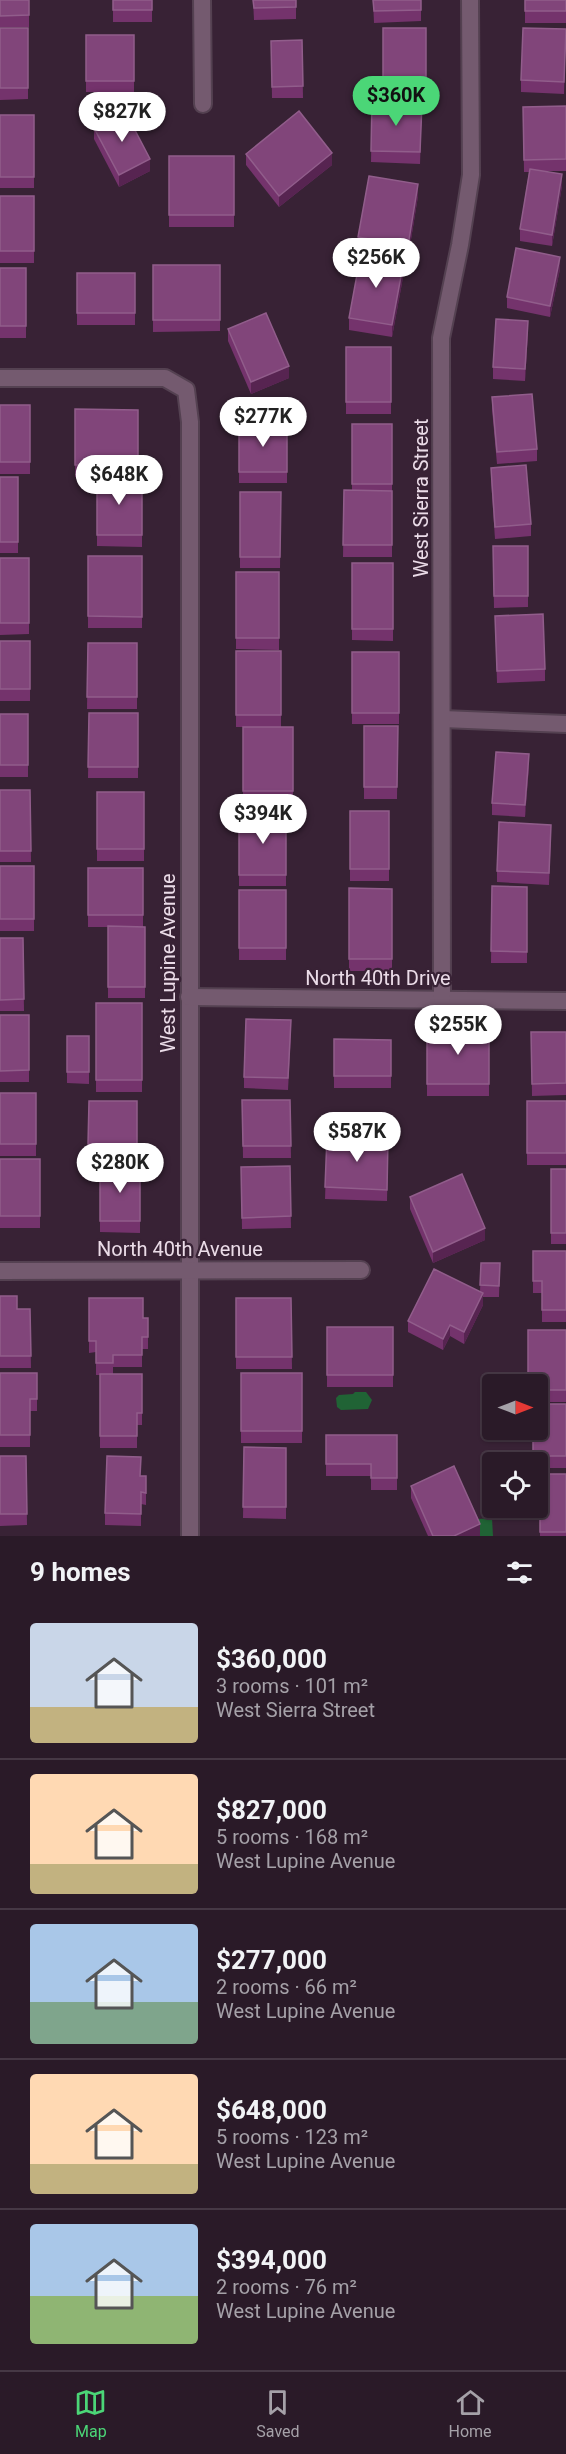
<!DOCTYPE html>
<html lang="en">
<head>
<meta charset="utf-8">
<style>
  :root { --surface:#2a1a28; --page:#322330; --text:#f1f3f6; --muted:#a5a1a8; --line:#463845; --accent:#4bd677 }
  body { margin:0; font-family:Roboto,sans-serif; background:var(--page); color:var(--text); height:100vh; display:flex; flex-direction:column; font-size:22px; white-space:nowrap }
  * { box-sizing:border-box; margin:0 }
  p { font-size:20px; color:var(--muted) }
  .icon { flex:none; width:33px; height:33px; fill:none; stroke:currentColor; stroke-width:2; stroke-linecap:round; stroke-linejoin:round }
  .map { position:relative; height:1536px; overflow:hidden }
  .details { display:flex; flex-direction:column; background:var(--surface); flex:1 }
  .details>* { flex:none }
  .needle { width:39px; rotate:90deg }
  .fabs { position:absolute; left:482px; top:1374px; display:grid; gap:12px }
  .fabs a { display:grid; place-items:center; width:66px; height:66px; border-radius:6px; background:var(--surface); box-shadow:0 2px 4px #0004,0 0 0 2px var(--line); font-size:30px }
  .price { position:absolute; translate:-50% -51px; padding:0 14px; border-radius:21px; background:#fff; color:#222; font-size:20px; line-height:39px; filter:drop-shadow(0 2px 3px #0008) }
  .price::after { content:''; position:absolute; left:50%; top:36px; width:18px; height:14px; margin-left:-9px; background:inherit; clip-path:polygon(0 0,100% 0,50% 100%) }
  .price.selected { background:var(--accent); color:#111 }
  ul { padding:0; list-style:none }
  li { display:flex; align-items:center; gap:18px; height:150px; padding:0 30px }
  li+li { border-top:2px solid var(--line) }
  li span { display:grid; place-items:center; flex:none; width:168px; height:120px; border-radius:6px; color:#555 }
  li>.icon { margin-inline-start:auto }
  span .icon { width:72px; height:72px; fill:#fffc; stroke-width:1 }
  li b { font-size:26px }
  h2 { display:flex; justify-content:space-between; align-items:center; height:72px; padding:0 30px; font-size:26px }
  .dock { display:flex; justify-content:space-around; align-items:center; height:84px; border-top:2px solid var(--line); background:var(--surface); font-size:16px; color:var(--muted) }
  .dock a { display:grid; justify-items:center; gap:3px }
  .dock .selected { color:var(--accent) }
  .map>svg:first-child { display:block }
  .water { fill:#206335 }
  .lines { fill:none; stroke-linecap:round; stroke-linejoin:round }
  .minor-casing { stroke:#544151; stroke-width:20 }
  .minor { stroke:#745a6f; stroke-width:16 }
  .wall { fill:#74336c }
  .shaded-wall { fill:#572451 }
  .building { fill:#81457a; stroke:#915d8b; stroke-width:1.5 }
  .labels { text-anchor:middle; stroke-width:4.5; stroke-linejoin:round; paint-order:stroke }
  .street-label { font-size:20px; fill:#ebdce8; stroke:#382235 }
</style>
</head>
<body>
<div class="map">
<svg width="566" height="1536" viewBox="0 0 566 1536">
  <rect width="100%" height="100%" fill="#382235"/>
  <g class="water">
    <polygon points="355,1392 366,1392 372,1400 368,1409 341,1410 337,1407 336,1398 339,1395 353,1394"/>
    <polygon points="492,1518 493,1536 477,1536 478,1519"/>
  </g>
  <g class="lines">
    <g class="minor-casing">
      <g id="minor">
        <polyline points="202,0 203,104"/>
        <polyline points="0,378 165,378 186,390 190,422 190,1536"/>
        <polyline points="443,719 566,724"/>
        <polyline points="189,997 566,1001"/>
        <polyline points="442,999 441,338 460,245 471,175 470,0"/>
        <polyline points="0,1271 361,1270"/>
      </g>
    </g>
    <use href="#minor" class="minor"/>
  </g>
  <g class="wall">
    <rect x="0" y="0" width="29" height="27"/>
    <rect x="113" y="0" width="39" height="22"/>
    <polygon points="253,0 296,0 296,19 254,20"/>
    <polygon points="373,0 421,0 421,21 374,23"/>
    <rect x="525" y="0" width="41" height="23"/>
    <polygon points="0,28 28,28 28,99 0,100"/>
    <rect x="383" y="28" width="43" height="72"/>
    <polygon points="566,29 564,94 521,92 521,80"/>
    <rect x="86" y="35" width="48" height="57"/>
    <polygon points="302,40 303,98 272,98 271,41"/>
    <polygon points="372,101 422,103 420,164 371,162"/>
    <polygon points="566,106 566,171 544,171 562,186 552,246 520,241 520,229 529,172 524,172 523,107"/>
    <rect x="0" y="115" width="34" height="73"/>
    <polygon points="94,128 150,171 119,187 94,139"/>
    <polygon points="246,154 332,165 279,207 246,165"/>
    <rect x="169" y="156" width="65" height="71"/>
    <rect x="0" y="196" width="34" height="67"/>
    <polygon points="418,196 408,258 358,249 358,237"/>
    <polygon points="153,265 220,265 220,331 153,332"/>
    <rect x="0" y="268" width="26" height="70"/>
    <polygon points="560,269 550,317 507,308 507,297"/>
    <polygon points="404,272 392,337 349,330 349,318"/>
    <rect x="77" y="273" width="58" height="52"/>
    <polygon points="228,329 289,378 251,394 228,341"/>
    <polygon points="528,332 525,381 493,379 493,367"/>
    <rect x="346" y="347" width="45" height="67"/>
    <polygon points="492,397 537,449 537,461 497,464 492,409"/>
    <rect x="0" y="405" width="30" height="69"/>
    <polygon points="75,409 138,410 138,477 75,477"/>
    <rect x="239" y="423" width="48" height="60"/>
    <polygon points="352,424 392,424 392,557 343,557 344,490 352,490"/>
    <polygon points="491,468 531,524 531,536 495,539 491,480"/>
    <rect x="0" y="477" width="18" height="76"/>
    <polygon points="97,477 142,478 142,547 97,546"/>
    <polygon points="240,492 281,492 280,568 240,568"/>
    <polygon points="493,546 528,546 528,607 494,608"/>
    <rect x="88" y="556" width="54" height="72"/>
    <polygon points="0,558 29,558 29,634 0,635"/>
    <polygon points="352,563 393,563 393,641 352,640"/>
    <polygon points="236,572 279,572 279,650 236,649"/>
    <polygon points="495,616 545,669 545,681 497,683"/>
    <rect x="0" y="641" width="30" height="60"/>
    <polygon points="88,643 137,643 137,709 87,709"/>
    <rect x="236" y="651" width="45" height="76"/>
    <rect x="352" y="652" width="47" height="72"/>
    <polygon points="89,713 138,713 138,778 88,778"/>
    <rect x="0" y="714" width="28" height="63"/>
    <polygon points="364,726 398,726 397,799 364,799"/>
    <rect x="243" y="727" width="50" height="76"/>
    <polygon points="529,766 525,817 492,815 492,803"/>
    <polygon points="0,790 30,790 31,862 0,862"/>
    <rect x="97" y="792" width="47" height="69"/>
    <rect x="350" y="811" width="39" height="70"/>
    <rect x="239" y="815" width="47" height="71"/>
    <polygon points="551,836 549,885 497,882 497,871"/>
    <rect x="0" y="866" width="34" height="65"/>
    <polygon points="88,868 143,868 143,927 145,927 145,998 108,998 108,927 88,927"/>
    <polygon points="492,886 527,887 527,963 491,963"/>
    <polygon points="349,888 392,889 392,971 349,971"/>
    <rect x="239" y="890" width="47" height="70"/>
    <polygon points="0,938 23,938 24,1011 0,1011"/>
    <rect x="96" y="1003" width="46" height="89"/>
    <rect x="0" y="1015" width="29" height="67"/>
    <rect x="427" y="1028" width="62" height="68"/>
    <polygon points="291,1032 288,1090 244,1088 244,1077"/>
    <polygon points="531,1032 566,1032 566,1095 532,1096"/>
    <polygon points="67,1036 89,1036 89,1084 67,1083"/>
    <polygon points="334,1039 391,1040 391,1088 334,1088"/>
    <rect x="0" y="1093" width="36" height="63"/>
    <polygon points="242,1100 290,1100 291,1158 243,1158"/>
    <polygon points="89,1101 137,1101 137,1156 88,1155"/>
    <rect x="527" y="1101" width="39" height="64"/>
    <polygon points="327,1137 388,1150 387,1201 325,1199"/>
    <rect x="0" y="1159" width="40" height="69"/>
    <polygon points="290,1166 291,1228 242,1229 241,1167"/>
    <polygon points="100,1167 140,1167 140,1233 100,1232"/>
    <rect x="551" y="1169" width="15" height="75"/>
    <polygon points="410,1197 485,1240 433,1263 410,1209"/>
    <polygon points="533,1251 566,1251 566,1322 542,1322 542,1293 533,1293"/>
    <polygon points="481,1263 500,1263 499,1297 483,1297 483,1305 464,1344 450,1336 443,1350 408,1332 408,1321 480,1292"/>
    <polygon points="0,1296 17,1309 30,1309 31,1368 0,1368"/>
    <polygon points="89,1298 143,1318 148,1318 148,1349 142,1349 142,1367 113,1367 113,1374 142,1374 142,1425 137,1425 137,1448 100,1448 100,1375 96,1375 96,1352 89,1353"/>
    <polygon points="236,1298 291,1298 292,1369 236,1369"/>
    <rect x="327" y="1327" width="66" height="60"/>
    <polygon points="566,1330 566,1402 537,1402 537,1384"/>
    <polygon points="0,1373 37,1373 37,1411 30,1411 30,1447 0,1447"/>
    <rect x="241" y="1373" width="61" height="70"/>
    <polygon points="566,1404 566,1468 537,1468 537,1462 533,1462 533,1430"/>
    <polygon points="326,1435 397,1435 397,1490 371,1490 371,1476 326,1476"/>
    <polygon points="244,1447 286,1448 286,1519 243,1518"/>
    <polygon points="0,1456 26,1456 27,1525 0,1526"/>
    <rect x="540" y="1474" width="26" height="62"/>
    <polygon points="141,1476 146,1488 146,1505 141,1504 141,1526 105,1525 105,1513"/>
    <polygon points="411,1486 480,1536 428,1536 411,1498"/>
  </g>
  <g class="shaded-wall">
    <polygon points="332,153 332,165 279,207 279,196"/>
    <polygon points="150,159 150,171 119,187 119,175"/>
    <polygon points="562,174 562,186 552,246 552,235"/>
    <polygon points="418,184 418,196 408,258 408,246"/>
    <polygon points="560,257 560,269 550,317 550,306"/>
    <polygon points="404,260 404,272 392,337 392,325"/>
    <polygon points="528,321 528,332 525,381 525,369"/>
    <polygon points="289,366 289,378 251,394 251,382"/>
    <polygon points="529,754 529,766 525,817 525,805"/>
    <polygon points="485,1228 485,1240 433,1263 433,1252"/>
    <polygon points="483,1293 483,1305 464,1344 464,1332"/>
    <polygon points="450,1325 450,1336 443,1350 443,1339"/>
    <polygon points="480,1524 480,1536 454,1536"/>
  </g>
  <g class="building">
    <polygon points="0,0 29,0 29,15 0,16"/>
    <rect x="113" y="0" width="39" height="10"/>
    <polygon points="253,0 296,0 296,7 254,8"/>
    <polygon points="373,0 421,0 421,10 374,11"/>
    <rect x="525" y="0" width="41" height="11"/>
    <rect x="0" y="28" width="28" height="60"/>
    <rect x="383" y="28" width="43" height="61"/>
    <polygon points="523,28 566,29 564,82 521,80"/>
    <rect x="86" y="35" width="48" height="46"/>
    <polygon points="302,40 303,86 272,87 271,41"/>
    <polygon points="372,101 422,103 420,152 371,151"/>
    <polygon points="566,106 566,159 524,160 523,107"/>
    <polygon points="125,111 150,159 119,175 94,128"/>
    <polygon points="299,111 332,153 279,196 246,154"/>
    <rect x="0" y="115" width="34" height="62"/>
    <rect x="169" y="156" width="65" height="59"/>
    <polygon points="530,169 562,174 552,235 520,229"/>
    <polygon points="369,176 418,184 408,246 358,237"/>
    <rect x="0" y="196" width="34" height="55"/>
    <polygon points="516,248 560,257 550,306 507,297"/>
    <polygon points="361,253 404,260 392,325 349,318"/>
    <rect x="153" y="265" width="67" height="55"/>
    <rect x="0" y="268" width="26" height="58"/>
    <rect x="77" y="273" width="58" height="40"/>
    <polygon points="266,313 289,366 251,382 228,329"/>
    <polygon points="496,319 528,321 525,369 493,367"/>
    <rect x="346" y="347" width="45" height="55"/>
    <polygon points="532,394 537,449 497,452 492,397"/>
    <rect x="0" y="405" width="30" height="57"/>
    <polygon points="75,409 138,410 138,465 75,465"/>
    <rect x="239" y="423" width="48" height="49"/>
    <rect x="352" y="424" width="40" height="60"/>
    <polygon points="526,465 531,524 495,527 491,468"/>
    <rect x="0" y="477" width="18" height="65"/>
    <polygon points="97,477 142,478 142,535 97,535"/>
    <polygon points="344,490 392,491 392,545 343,545"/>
    <polygon points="240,492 281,492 280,557 240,557"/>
    <polygon points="493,546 528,546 528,596 494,596"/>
    <polygon points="88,556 142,556 142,617 88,616"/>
    <rect x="0" y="558" width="29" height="65"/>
    <rect x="352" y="563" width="41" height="66"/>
    <rect x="236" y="572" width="43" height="66"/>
    <polygon points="543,614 545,669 497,671 495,616"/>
    <rect x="0" y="641" width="30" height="48"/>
    <polygon points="88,643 137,643 137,697 87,697"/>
    <rect x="236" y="651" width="45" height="64"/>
    <rect x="352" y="652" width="47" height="61"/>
    <polygon points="89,713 138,713 138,767 88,767"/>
    <rect x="0" y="714" width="28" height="51"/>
    <polygon points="364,726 398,726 397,787 364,787"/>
    <rect x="243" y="727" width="50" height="64"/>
    <polygon points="496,752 529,754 525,805 492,803"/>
    <polygon points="0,790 30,790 31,851 0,851"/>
    <rect x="97" y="792" width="47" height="57"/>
    <rect x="350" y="811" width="39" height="58"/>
    <rect x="239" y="815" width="47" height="60"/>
    <polygon points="499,822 551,825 549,873 497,871"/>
    <rect x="0" y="866" width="34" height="53"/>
    <rect x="88" y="868" width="55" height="47"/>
    <polygon points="492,886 527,887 527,952 491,951"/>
    <polygon points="349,888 392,889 392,959 349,959"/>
    <rect x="239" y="890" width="47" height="58"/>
    <polygon points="108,926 145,927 145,987 108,987"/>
    <polygon points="0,938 23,938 24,999 0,1000"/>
    <rect x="96" y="1003" width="46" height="77"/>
    <polygon points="0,1015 29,1015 29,1070 0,1071"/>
    <polygon points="246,1019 291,1020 288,1078 244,1077"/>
    <rect x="427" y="1028" width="62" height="56"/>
    <polygon points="531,1032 566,1032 566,1083 532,1084"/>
    <rect x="67" y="1036" width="22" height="36"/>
    <polygon points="334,1039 391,1040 391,1076 334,1076"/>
    <rect x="0" y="1093" width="36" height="51"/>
    <polygon points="242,1100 290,1100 291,1146 243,1146"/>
    <polygon points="89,1101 137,1101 137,1144 88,1144"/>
    <rect x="527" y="1101" width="39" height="52"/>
    <polygon points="327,1137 388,1139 387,1190 325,1187"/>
    <rect x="0" y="1159" width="40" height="57"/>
    <polygon points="290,1166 291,1216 242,1218 241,1167"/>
    <rect x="100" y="1167" width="40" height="54"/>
    <rect x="551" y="1169" width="15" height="64"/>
    <polygon points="462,1174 485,1228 433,1252 410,1197"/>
    <polygon points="533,1251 566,1251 566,1310 542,1310 542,1281 533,1281"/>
    <polygon points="481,1263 500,1263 499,1286 480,1285"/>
    <polygon points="434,1269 483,1293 464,1332 450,1325 443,1339 408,1321"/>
    <polygon points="0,1296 17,1296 17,1309 30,1309 31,1356 0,1356"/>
    <polygon points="89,1298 143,1298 143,1318 148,1318 148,1337 142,1337 142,1355 113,1355 113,1363 96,1363 96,1341 89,1341"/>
    <polygon points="236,1298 291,1298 292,1357 236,1357"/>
    <rect x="327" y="1327" width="66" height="48"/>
    <polygon points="528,1330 566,1330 566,1390 537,1390 537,1384 528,1384"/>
    <polygon points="0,1373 37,1373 37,1399 30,1399 30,1435 0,1435"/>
    <rect x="241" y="1373" width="61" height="58"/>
    <polygon points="100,1374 142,1374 142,1413 137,1413 137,1436 100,1436"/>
    <rect x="504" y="1381" width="19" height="3"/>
    <polygon points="537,1404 566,1404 566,1456 533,1456 533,1430 537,1430"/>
    <polygon points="326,1435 397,1435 397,1478 371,1478 371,1464 326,1464"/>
    <polygon points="244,1447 286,1448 286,1507 243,1507"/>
    <polygon points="0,1456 26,1456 27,1514 0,1514"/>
    <polygon points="107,1456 141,1457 140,1476 146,1476 146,1493 141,1492 141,1514 105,1513"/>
    <polygon points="454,1466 480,1524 454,1536 433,1536 411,1486"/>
    <rect x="540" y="1474" width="26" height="58"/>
  </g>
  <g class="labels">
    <g class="street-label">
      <text transform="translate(421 498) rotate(-90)" y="7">West Sierra Street</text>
      <text transform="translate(168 963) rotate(-90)" y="7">West Lupine Avenue</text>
      <text x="378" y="985">North 40th Drive</text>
      <text x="180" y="1256">North 40th Avenue</text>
    </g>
  </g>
</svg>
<div class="fabs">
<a><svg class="needle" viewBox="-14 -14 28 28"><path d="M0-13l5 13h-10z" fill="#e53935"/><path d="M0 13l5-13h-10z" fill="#a5a1a8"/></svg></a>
<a><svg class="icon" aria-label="locate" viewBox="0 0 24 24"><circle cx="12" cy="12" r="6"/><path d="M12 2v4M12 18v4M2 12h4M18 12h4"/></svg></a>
</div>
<b class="price selected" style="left:396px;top:127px">$360K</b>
<b class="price" style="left:122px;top:143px">$827K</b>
<b class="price" style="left:376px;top:289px">$256K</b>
<b class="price" style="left:263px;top:448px">$277K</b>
<b class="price" style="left:119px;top:506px">$648K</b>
<b class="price" style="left:263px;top:845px">$394K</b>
<b class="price" style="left:458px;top:1056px">$255K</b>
<b class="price" style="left:357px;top:1163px">$587K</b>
<b class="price" style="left:120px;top:1194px">$280K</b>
</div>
<section class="details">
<h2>9 homes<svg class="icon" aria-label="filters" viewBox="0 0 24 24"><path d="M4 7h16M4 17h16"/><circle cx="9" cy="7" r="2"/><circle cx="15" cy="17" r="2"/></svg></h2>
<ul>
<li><span style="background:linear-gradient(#c9d6e8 70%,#c2b280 0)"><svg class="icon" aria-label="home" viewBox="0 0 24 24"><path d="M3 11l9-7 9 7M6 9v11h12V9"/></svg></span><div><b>$360,000</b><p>3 rooms · 101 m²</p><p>West Sierra Street</p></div></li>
<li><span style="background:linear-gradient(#ffd9b3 75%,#c2b280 0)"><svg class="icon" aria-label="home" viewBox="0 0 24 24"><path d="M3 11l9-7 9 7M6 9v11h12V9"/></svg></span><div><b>$827,000</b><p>5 rooms · 168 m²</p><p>West Lupine Avenue</p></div></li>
<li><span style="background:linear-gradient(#a9c7e8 65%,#7fa58c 0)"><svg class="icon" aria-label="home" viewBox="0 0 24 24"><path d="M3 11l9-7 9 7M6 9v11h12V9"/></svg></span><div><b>$277,000</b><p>2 rooms · 66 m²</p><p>West Lupine Avenue</p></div></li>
<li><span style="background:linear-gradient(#ffd9b3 75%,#c2b280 0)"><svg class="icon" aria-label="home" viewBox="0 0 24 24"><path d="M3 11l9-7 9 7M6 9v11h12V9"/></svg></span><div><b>$648,000</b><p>5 rooms · 123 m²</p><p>West Lupine Avenue</p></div></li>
<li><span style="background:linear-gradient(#a9c7e8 60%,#8fb573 0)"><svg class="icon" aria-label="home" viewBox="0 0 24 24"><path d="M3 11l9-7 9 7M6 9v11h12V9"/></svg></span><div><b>$394,000</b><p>2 rooms · 76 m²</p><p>West Lupine Avenue</p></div></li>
</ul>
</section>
<nav class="dock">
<a class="selected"><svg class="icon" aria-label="map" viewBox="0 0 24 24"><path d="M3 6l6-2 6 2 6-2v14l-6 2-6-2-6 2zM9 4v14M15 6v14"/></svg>Map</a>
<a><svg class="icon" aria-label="saved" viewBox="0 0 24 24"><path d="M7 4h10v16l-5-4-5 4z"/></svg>Saved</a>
<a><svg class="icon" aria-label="home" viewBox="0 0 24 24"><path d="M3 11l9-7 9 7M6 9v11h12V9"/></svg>Home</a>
</nav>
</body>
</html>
